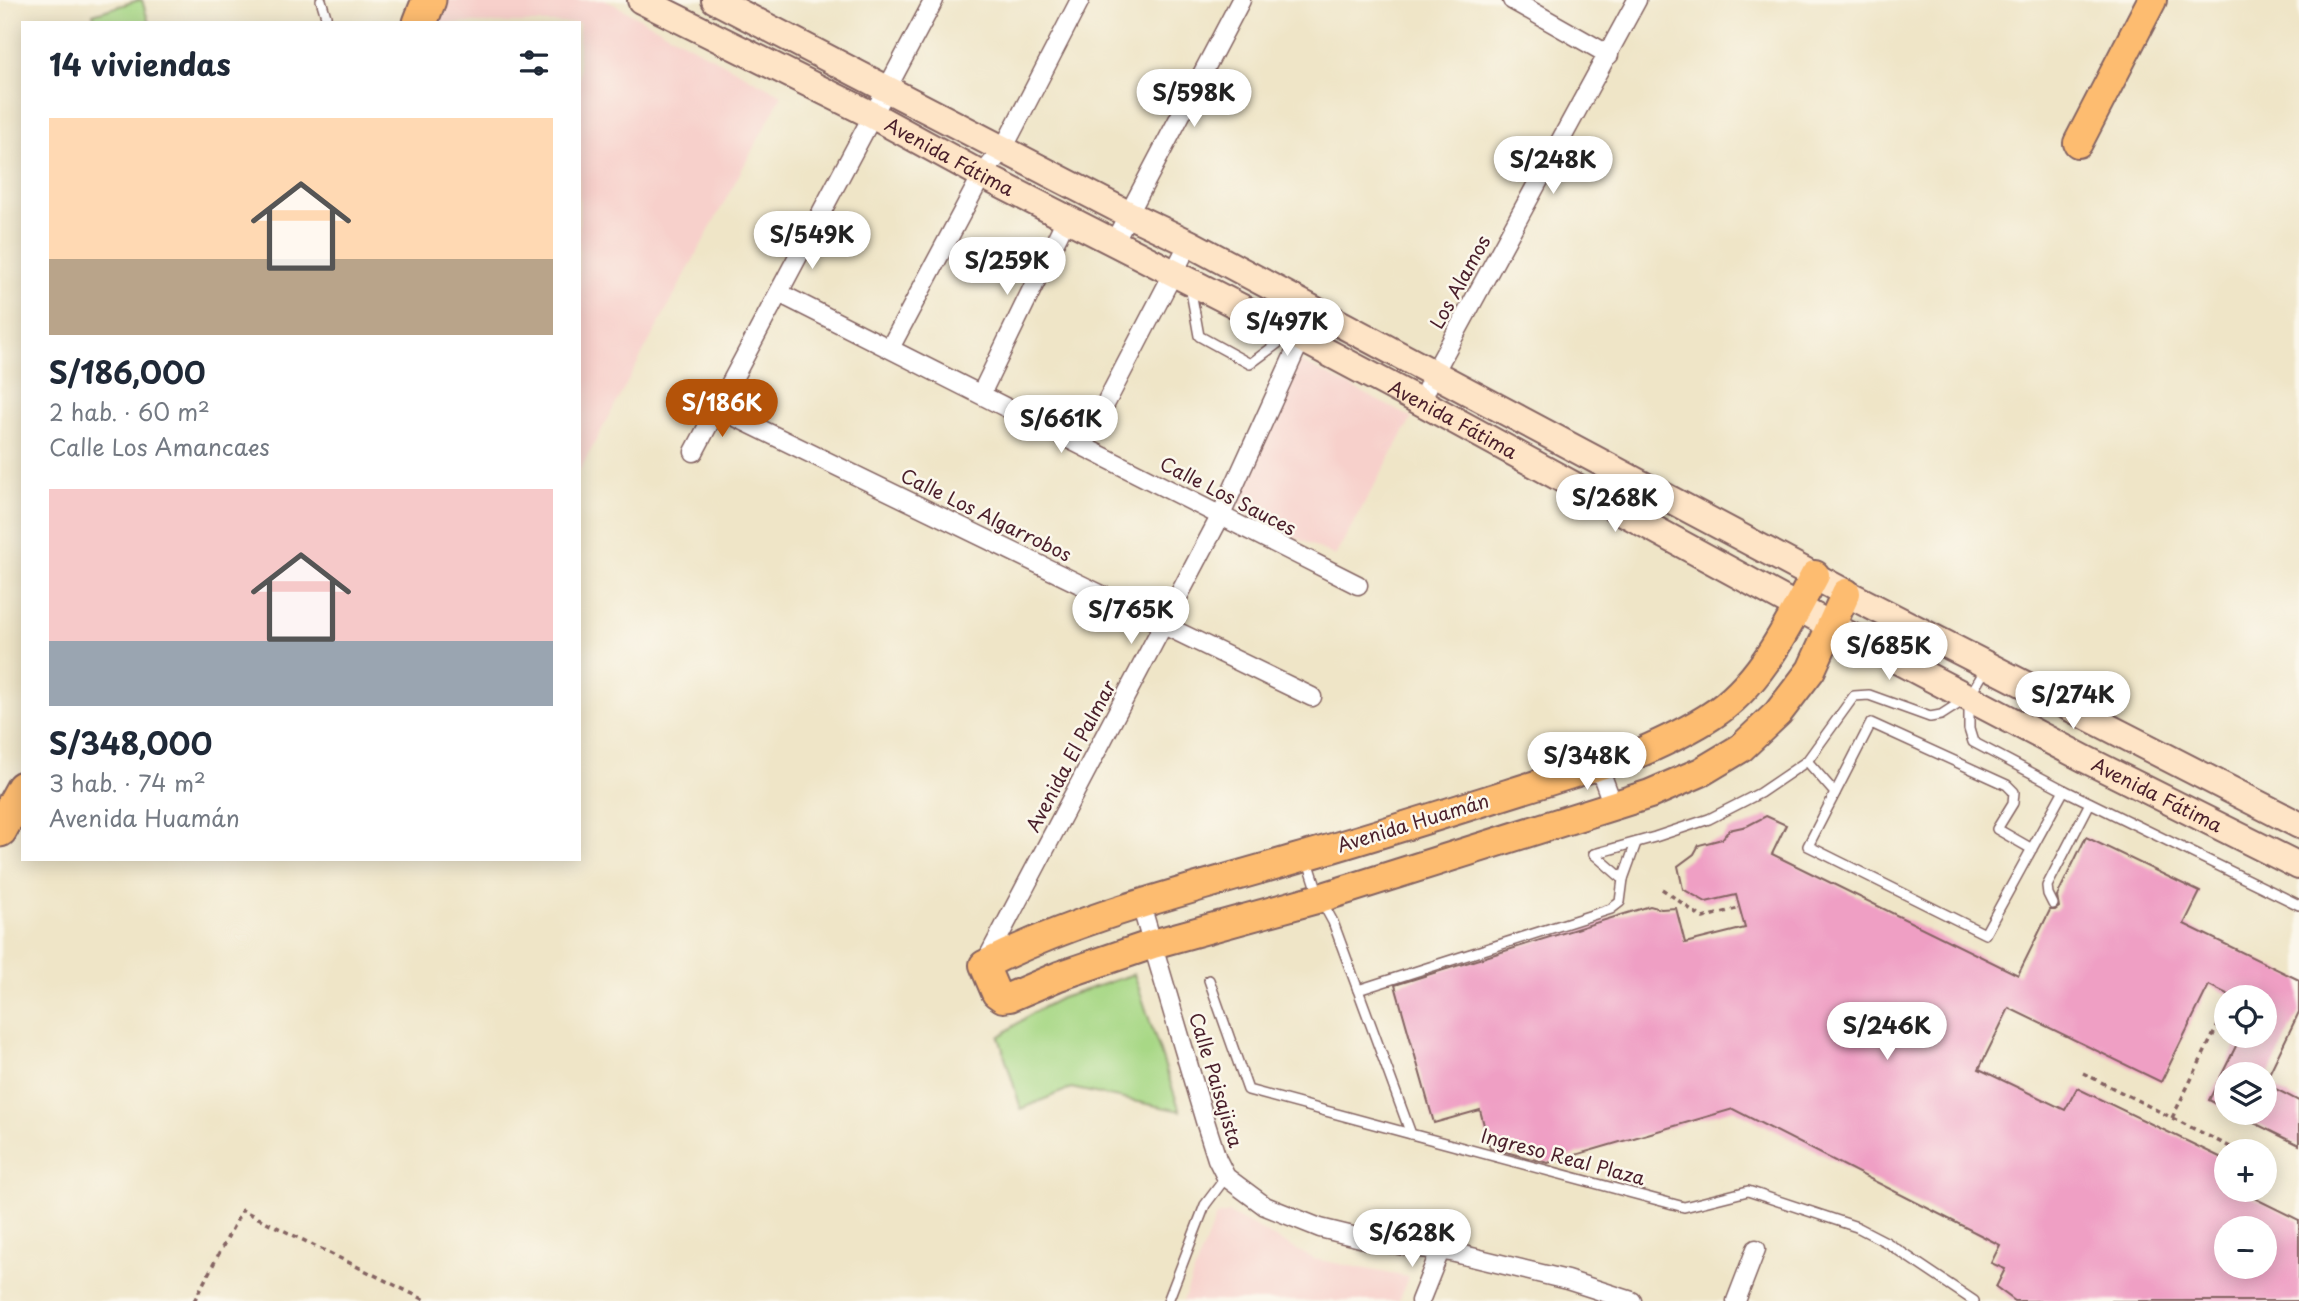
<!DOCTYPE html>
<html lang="es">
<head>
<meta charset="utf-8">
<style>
  :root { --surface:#fff; --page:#f2f2f3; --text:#1f2937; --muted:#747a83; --accent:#b45309 }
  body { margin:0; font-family:"Playpen Sans",sans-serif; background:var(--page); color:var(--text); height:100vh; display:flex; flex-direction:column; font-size:26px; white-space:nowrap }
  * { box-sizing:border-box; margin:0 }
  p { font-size:23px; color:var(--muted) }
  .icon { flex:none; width:38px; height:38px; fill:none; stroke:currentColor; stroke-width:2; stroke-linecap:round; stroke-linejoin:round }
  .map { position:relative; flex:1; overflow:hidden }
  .side { position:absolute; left:21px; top:21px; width:560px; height:840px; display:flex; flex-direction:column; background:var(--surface); border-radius:0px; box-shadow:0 4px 18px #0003 }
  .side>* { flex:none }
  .controls { position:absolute; left:2214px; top:985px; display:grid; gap:14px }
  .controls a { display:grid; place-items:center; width:63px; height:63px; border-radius:50%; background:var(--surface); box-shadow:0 4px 18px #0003; font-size:35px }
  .price { position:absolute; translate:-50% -60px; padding:0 16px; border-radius:24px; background:#fff; color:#222; font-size:23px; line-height:46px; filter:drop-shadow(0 2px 4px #0008) }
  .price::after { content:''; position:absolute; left:50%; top:42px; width:21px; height:16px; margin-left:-10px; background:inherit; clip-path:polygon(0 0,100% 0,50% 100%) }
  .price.on { background:var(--accent); color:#fff }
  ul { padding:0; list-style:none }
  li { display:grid; align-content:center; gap:14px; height:371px; padding:0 28px }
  li span { display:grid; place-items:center; height:217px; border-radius:0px; color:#555 }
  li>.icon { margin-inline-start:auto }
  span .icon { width:126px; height:126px; fill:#fffc; stroke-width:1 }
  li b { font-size:30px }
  h2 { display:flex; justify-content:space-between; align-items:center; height:84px; padding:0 28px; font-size:30px }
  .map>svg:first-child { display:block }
  .built { fill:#f7d0cb }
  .green { fill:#a8d886; stroke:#797c58; stroke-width:2 }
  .building { fill:#ef9fc4; fill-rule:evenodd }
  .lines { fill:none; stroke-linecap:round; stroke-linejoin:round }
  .lane-casing { stroke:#846462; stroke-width:12 }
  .street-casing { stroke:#846462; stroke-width:21 }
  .secondary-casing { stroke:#846462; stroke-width:30 }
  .primary-casing { stroke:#846462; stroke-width:32 }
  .highway-casing { stroke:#846462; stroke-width:37 }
  .path { stroke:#846462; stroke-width:3.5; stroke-dasharray:5 5; stroke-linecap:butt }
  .lane { stroke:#fff; stroke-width:9 }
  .street { stroke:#fff; stroke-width:18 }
  .secondary { stroke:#fee4c6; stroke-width:26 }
  .primary { stroke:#fdbc70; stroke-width:28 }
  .highway { stroke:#fdbc70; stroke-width:33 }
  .labels { text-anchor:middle; stroke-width:5; stroke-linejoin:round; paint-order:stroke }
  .street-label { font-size:19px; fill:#4a1f2b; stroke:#fbf7ec }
</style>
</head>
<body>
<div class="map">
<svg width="2299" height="1301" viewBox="0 0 2299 1301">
  <rect width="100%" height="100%" fill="#fbf7ec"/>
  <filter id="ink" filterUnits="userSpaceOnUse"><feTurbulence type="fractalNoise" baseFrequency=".0143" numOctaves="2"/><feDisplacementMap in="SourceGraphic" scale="14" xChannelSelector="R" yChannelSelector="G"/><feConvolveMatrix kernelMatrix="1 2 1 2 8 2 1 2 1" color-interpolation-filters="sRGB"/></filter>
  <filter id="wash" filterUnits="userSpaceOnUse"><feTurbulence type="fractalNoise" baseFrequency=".00686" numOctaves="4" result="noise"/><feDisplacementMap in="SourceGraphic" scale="28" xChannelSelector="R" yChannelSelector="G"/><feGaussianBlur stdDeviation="1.57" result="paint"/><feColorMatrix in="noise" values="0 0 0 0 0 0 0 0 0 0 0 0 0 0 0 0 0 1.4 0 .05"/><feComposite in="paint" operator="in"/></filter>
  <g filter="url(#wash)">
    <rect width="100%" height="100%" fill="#efe5c7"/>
    <g class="built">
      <polygon points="440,0 606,0 782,95 579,472 579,23 430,23"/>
      <polygon points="1300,361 1412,418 1335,556 1232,507"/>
      <polygon points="1229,1213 1314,1259 1408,1277 1399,1301 1183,1301 1216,1216"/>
    </g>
    <g class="green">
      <polygon points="139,0 142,0 149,23 95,23 93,14"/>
      <polygon points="1134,974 1180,1111 1071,1088 1021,1109 999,1037 1032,1013 1061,998"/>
    </g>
    <g id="blocks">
      <g class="building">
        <path d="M1766 816 1786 825 1772 854 2018 975 2050 910H2055L2059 907 2057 896 2086 837 2200 892 2184 924 2299 980V1012L2269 1074H2226V1109L2209 1100 2241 1036H2264V998H2235L2209 985 2161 1082 2009 1008 1979 1069 2065 1110 2077 1088 2226 1160V1190H2238L2299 1220V1301H2015L1996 1287 2005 1269 1991 1263 2000 1245 1733 1109 1548 1163 1490 1148 1480 1110 1434 1123 1395 985 1650 906 1661 909 1676 908 1685 943 1745 928 1736 895 1706 902 1683 889 1678 866 1694 854 1699 845 1722 839 1729 830 1747 826ZM2226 1228H2264V1267H2226Z"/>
        <polygon points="2264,1083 2299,1101 2299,1145 2234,1113 2264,1113"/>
      </g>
    </g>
  </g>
  <g filter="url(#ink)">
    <use href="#blocks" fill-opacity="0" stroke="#846462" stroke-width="2"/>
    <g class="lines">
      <g class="lane-casing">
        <g id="lane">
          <polyline points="321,0 328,23"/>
          <polyline points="1190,286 1199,336 1250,364 1289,335"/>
          <polyline points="1969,702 1969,729 1973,742 2064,790 2299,905"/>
          <polyline points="1807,761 1835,793"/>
          <polyline points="2032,849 1997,829 2013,803 2014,792 2007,785 1871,723 1808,846 1985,934 2064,790"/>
          <polyline points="1594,854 1655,837 1709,819 1760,793 1807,761 1854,696 1869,695 1930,717 1941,715 1969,697 1987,667"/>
          <polyline points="1594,854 1623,879"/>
          <polyline points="1307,858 1320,898 1333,922 1411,1134 1684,1207 1748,1191 1857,1227 1886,1242 1974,1301"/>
          <polyline points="2053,904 2048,894 2047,886 2090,803"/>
          <polyline points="1209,980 1248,1090 1411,1134"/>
          <polyline points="1358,990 1611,909 1620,902 1623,879 1636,843"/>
          <polyline points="1168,1301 1205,1205 1226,1177"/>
        </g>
      </g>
      <g class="street-casing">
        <g id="street">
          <polyline points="1512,0 1609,55"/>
          <polyline points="1114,242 1241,0"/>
          <polyline points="779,293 1358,585"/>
          <polyline points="890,348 982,175 1003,149 1080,0"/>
          <polyline points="981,394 1067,217"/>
          <polyline points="1421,402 1434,373 1637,0"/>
          <polyline points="717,408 1312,697"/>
          <polyline points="1084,445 1189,243"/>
          <polyline points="694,452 934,0"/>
          <polyline points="1598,765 1613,805"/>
          <polyline points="1141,905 1205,1121 1217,1159 1226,1177 1265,1206 1320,1228 1377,1242 1451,1252 1567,1280 1632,1301"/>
          <polyline points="985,963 1220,517 1301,339"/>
          <polyline points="1420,1301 1440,1251"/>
          <polyline points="1736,1301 1756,1249"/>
        </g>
      </g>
      <g class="secondary-casing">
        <g id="secondary">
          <path id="s1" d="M641 0 872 115 982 175 1291 333 1421 402 1832 626 2085 759 2299 866"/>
          <polyline points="715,0 1128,214 1189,243 1846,593 2299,825"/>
        </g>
      </g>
      <g class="primary-casing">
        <g id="primary">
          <polyline points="2078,143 2152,0"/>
          <path d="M1815 575C1788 625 1761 684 1711 716 1688 731 1664 742 1639 753 1524 788 1410 826 1295 859 1190 890 1082 915 984 965L996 993 1003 998 1010 997 1059 976 1153 944 1320 898 1650 794 1701 772 1741 748 1778 713 1811 670 1846 593"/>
        </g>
      </g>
      <g class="highway-casing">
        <g id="highway">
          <polyline points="420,23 429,0"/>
          <polyline points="0,830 23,788"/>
        </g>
      </g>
      <g class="path">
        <polyline points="1662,889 1703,918 1739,908"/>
        <polyline points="2232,998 2232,996"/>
        <polyline points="2083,1073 2240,1152"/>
        <polyline points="2172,1118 2226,1009"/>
        <polyline points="194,1301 242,1210 427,1301"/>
      </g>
      <use href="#lane" class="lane"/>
      <use href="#street" class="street"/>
      <use href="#secondary" class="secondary"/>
      <use href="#primary" class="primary"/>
      <use href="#highway" class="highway"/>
    </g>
  </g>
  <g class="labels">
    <g class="street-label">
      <text dy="7" stroke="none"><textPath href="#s1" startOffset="346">Avenida Fátima</textPath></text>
      <text transform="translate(1460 282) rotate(-61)" y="7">Los Alamos</text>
      <text dy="7" stroke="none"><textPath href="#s1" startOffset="914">Avenida Fátima</textPath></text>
      <text transform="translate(1228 496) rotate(27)" y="7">Calle Los Sauces</text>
      <text transform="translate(986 515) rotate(26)" y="7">Calle Los Algarrobos</text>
      <text transform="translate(1071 756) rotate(-62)" y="7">Avenida El Palmar</text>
      <text dy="7" stroke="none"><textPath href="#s1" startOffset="1712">Avenida Fátima</textPath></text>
      <text transform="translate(1413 823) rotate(-17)" y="7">Avenida Huamán</text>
      <text transform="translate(1216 1080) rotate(73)" y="7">Calle Paisajista</text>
      <text transform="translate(1563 1157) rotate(15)" y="7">Ingreso Real Plaza</text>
    </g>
  </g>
</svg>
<div class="controls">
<a><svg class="icon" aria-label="locate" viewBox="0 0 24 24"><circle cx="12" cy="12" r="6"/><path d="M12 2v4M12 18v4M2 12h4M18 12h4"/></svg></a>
<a><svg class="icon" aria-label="layers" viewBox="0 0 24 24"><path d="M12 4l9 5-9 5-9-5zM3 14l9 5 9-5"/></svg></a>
<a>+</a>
<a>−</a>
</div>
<b class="price" style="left:1194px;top:129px">S/598K</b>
<b class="price" style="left:1553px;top:196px">S/248K</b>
<b class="price" style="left:812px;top:271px">S/549K</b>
<b class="price" style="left:1007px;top:297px">S/259K</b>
<b class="price" style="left:1287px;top:358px">S/497K</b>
<b class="price on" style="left:722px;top:439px">S/186K</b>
<b class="price" style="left:1061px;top:455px">S/661K</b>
<b class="price" style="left:1615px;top:534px">S/268K</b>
<b class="price" style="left:1131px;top:646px">S/765K</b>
<b class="price" style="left:1889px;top:682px">S/685K</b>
<b class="price" style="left:2073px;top:731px">S/274K</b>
<b class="price" style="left:1587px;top:792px">S/348K</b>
<b class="price" style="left:1887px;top:1062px">S/246K</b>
<b class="price" style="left:1412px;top:1269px">S/628K</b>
<section class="side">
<h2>14 viviendas<svg class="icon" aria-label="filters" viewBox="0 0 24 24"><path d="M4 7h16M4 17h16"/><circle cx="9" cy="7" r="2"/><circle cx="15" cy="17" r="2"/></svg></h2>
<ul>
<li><span style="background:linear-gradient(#ffd9b3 65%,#b9a48a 0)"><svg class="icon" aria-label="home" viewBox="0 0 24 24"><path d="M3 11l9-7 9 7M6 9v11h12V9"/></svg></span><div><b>S/186,000</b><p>2 hab. · 60 m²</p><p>Calle Los Amancaes</p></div></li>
<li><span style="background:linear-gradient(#f6c9c9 70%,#9aa5b1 0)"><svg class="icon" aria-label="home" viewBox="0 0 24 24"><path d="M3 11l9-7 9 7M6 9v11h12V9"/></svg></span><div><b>S/348,000</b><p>3 hab. · 74 m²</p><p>Avenida Huamán</p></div></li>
</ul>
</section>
</div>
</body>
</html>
